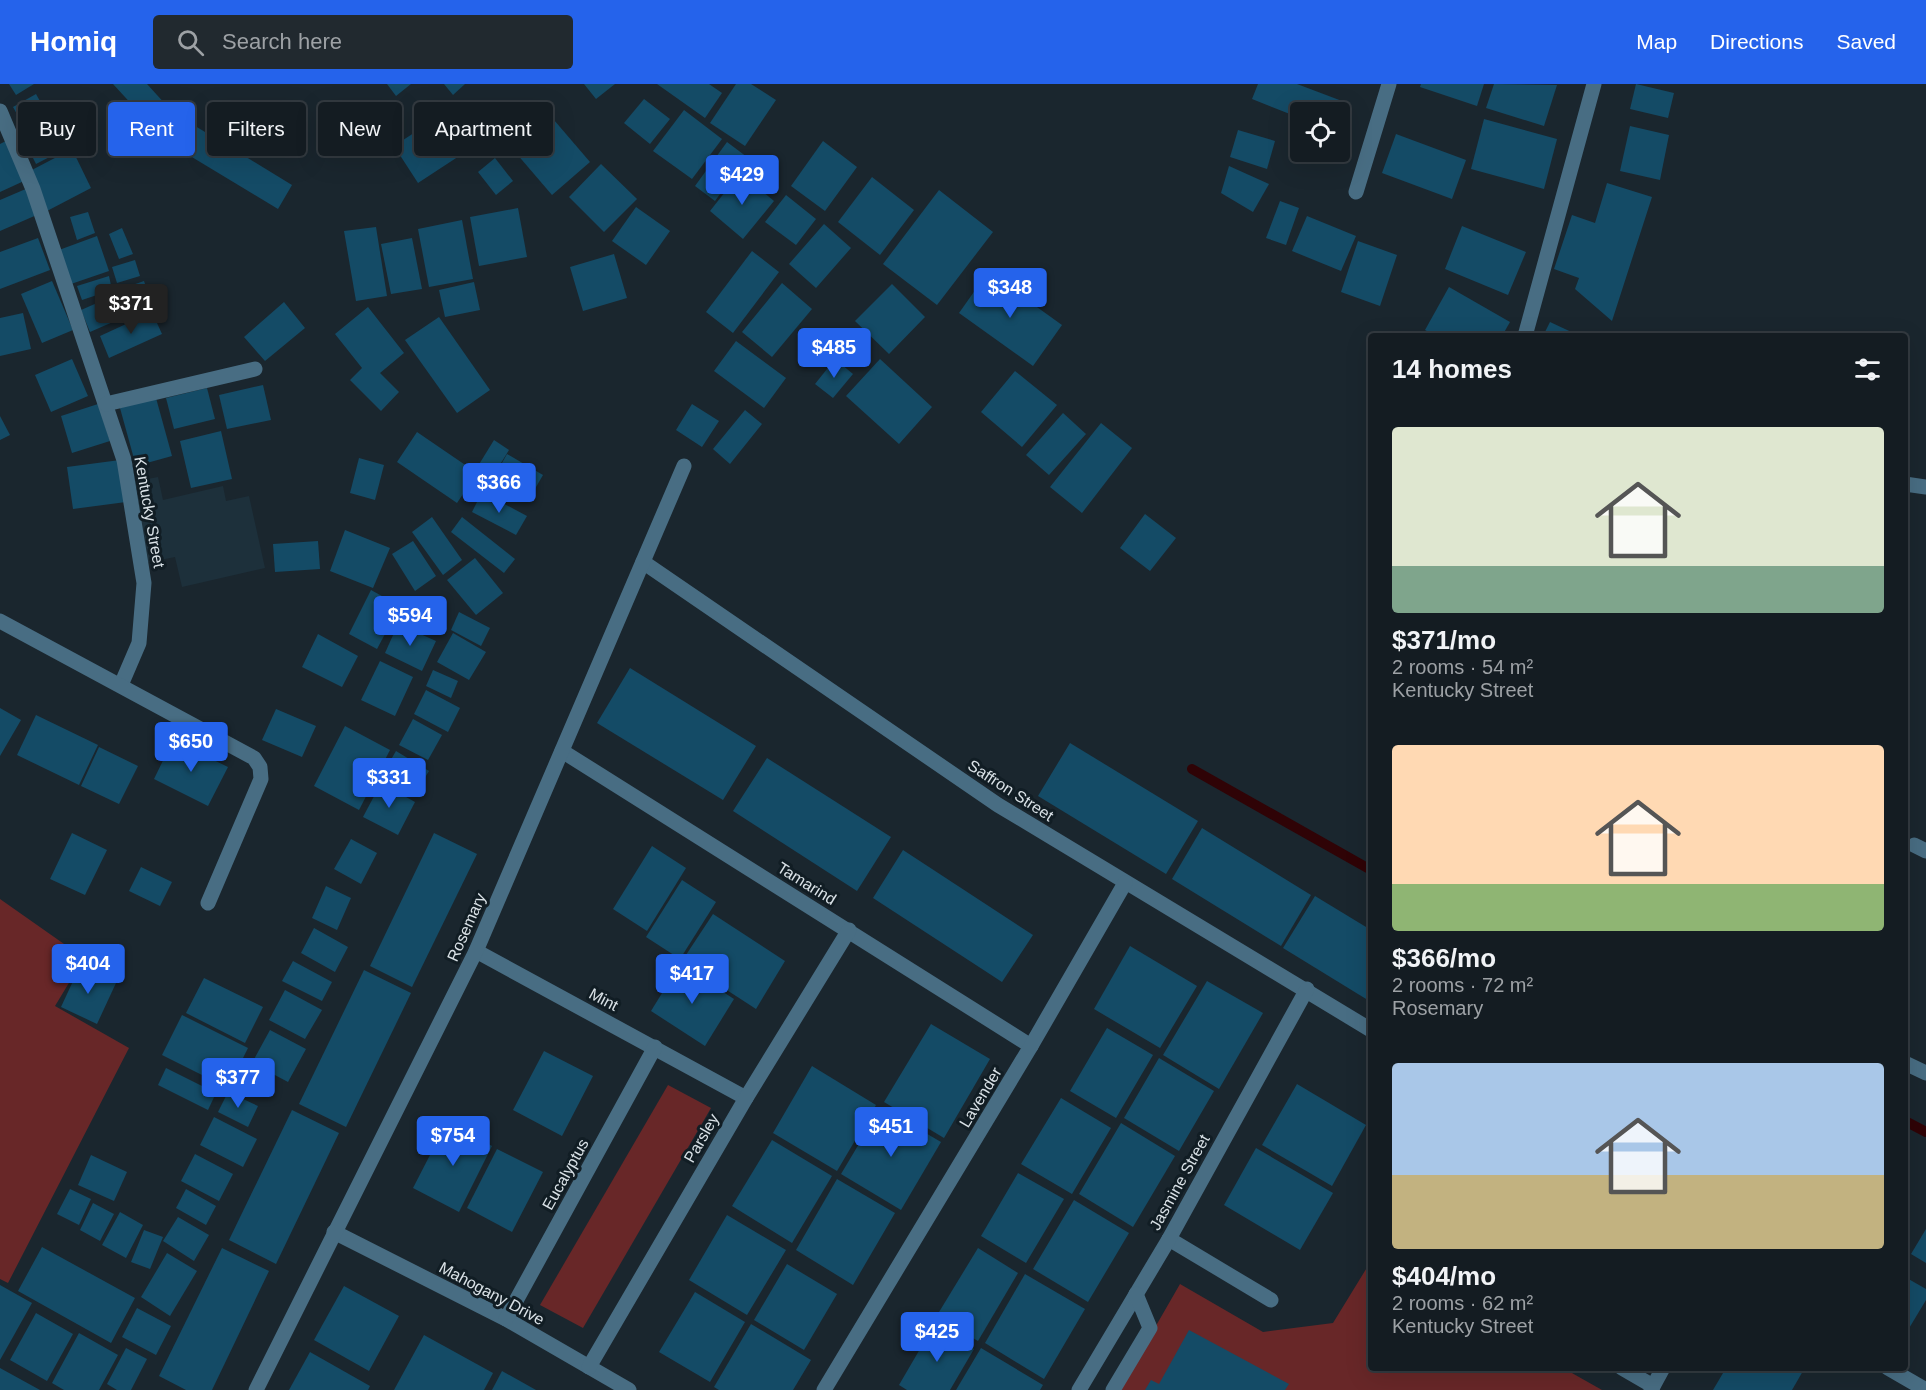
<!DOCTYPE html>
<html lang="en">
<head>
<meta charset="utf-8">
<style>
  :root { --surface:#141c22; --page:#21292f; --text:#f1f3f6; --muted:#9da1a5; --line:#333a40; --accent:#2563eb }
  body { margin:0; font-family:Arial,sans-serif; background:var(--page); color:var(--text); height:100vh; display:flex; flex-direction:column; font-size:22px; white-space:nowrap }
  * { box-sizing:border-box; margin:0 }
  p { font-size:20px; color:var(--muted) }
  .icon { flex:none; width:33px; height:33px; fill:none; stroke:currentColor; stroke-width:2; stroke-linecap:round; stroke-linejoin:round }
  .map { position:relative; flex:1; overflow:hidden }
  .details { position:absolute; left:1368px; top:249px; width:540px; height:1038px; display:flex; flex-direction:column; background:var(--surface); border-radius:6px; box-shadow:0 6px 24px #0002,0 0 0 2px var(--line) }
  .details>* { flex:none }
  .banner { position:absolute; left:18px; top:18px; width:570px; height:54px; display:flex; gap:12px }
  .fabs { position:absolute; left:1290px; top:18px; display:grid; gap:12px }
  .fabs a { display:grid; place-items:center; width:60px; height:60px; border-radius:6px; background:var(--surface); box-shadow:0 6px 24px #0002,0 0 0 2px var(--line); font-size:30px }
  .price { position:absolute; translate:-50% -51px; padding:0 14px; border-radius:6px; background:var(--accent); color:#fff; font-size:20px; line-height:39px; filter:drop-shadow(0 2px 3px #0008) }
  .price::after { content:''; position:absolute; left:50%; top:36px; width:18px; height:14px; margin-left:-9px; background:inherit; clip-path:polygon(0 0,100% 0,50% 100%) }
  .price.selected { background:#222; color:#fff }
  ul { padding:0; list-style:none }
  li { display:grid; align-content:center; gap:12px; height:318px; padding:0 24px }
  li span { display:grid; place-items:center; height:186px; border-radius:6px; color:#555 }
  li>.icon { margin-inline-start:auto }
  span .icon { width:108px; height:108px; fill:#fffc; stroke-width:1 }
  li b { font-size:26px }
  h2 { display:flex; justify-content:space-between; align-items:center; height:72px; padding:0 24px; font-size:26px }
  .tag { padding:0 21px; border-radius:6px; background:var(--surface); box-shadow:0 6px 24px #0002,0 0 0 2px var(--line); font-size:21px; line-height:54px }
  .tag.selected { background:var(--accent); color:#fff }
  header { display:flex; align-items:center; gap:36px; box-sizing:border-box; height:84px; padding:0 30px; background:var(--accent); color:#fff }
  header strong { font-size:28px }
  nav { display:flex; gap:33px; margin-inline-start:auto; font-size:21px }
  .search { width:420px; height:54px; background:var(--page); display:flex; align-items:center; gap:15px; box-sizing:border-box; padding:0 21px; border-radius:6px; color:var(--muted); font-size:22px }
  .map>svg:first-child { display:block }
  .built { fill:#1d303b }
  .green { fill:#682728 }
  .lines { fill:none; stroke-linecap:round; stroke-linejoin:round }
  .stream { stroke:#2f0306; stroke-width:10 }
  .building { fill:#144b66 }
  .minor { stroke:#486d83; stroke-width:15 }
  .labels { text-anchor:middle; stroke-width:6; stroke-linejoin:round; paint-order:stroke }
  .street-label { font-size:16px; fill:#dae2e7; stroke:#111d24 }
</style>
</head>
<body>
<header>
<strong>Homiq</strong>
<div class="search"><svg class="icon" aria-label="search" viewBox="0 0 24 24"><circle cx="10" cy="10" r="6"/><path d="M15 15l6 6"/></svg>Search here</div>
<nav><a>Map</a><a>Directions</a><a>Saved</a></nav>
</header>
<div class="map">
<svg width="1926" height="1306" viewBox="0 0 1926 1306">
  <rect width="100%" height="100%" fill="#1a262e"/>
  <polygon class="built" points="158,393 163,416 223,402 226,417 249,412 265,484 182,503 175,473 145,479 132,398"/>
  <g class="green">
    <polygon points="0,815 84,874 55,922 129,964 8,1199 0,1195"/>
    <polygon points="668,1001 711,1024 583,1244 540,1221"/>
    <polygon points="1371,1177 1371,1284 1563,1284 1602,1306 1119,1306 1180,1200 1263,1248 1333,1239"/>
  </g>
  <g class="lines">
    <g class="stream">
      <polyline points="1192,685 1371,786"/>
      <polyline points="1905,1037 1926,1048"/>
    </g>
  </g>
  <g class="building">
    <polygon points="9,0 34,0 16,11"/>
    <polygon points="113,0 147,0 177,33 159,50"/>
    <polygon points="387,0 411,0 396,12"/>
    <polygon points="444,0 465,0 453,11"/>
    <polygon points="584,0 615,0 596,15"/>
    <polygon points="657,0 709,0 722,9 705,34"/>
    <polygon points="736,0 751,0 776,16 745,62 710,39"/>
    <polygon points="1258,0 1297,0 1342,17 1338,28 1300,28 1300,34 1252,15"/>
    <polygon points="1421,0 1484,0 1477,22 1420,3"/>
    <polygon points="1494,0 1557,1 1544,42 1486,24"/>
    <polygon points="1636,0 1674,9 1668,34 1630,25"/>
    <polygon points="36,10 45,26 22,39 13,23"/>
    <polygon points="644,15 670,35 650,60 624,39"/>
    <polygon points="452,24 476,61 418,99 394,62"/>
    <polygon points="684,26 722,55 692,95 653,67"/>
    <polygon points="50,30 67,64 36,80 19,46"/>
    <polygon points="182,34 292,101 278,125 167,58"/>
    <polygon points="1484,35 1557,55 1544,105 1471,85"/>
    <polygon points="554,36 590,78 552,111 516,69"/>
    <polygon points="1630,42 1669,51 1660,96 1620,87"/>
    <polygon points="1238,46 1275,57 1267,85 1230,73"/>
    <polygon points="1396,50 1466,76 1452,115 1382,89"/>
    <polygon points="6,57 24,97 0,108 0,60"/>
    <polygon points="823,57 857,83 825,127 791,102"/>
    <polygon points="727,58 747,73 715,117 695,102"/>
    <polygon points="72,65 91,104 47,127 28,88"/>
    <polygon points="495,74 513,97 496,111 478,88"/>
    <polygon points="601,80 637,115 604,148 569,113"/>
    <polygon points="1229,82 1269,100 1253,128 1221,109"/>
    <polygon points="740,89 774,117 743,155 710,127"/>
    <polygon points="872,93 914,126 880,171 838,138"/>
    <polygon points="1607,99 1652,113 1612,237 1575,205 1579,194 1554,185 1572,131 1595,139"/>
    <polygon points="28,104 39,130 0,147 0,116"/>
    <polygon points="939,106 993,148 937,221 883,180"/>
    <polygon points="786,111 816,135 796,161 765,138"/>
    <polygon points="1280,117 1299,124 1286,161 1266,154"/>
    <polygon points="636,123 670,147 646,181 612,157"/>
    <polygon points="518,124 527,173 479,182 470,133"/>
    <polygon points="88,128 95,149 77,156 70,133"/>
    <polygon points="1307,132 1356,152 1341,187 1292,167"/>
    <polygon points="462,136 473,195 429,203 418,145"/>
    <polygon points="824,140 851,164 816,204 789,180"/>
    <polygon points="1462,142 1526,168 1508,211 1445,185"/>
    <polygon points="376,143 387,212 356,217 344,147"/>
    <polygon points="122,144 133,170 119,175 109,150"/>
    <polygon points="97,152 109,187 71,200 59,166"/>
    <polygon points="38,154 50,186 0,205 0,168"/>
    <polygon points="412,154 422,205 391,210 381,160"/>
    <polygon points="1358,157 1397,171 1380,222 1341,208"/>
    <polygon points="752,167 779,188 733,249 706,228"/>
    <polygon points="614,170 627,214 583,227 570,183"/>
    <polygon points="135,176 140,192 117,199 112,183"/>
    <polygon points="988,188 1062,241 1033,282 959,229"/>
    <polygon points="109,192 112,206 82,216 77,202"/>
    <polygon points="52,197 73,246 42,259 21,210"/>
    <polygon points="144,197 151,218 125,227 118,206"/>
    <polygon points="474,198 480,226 445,233 439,206"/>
    <polygon points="782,199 812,225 772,273 742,248"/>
    <polygon points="892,200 925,233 889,270 855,237"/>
    <polygon points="1449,203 1510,238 1502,252 1436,252 1425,246"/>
    <polygon points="113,212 122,234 90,248 81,226"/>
    <polygon points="284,218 305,244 265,277 244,253"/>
    <polygon points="368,223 404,269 380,289 399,308 381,327 350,296 362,284 335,250"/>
    <polygon points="152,228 162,250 109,274 100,252"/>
    <polygon points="23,229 31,265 0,272 0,234"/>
    <polygon points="439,233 490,306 457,329 405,256"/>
    <polygon points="1550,238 1580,252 1543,252"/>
    <polygon points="736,257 786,294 764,324 714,287"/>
    <polygon points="72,275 88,312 51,328 35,291"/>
    <polygon points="835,275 853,290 833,314 815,300"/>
    <polygon points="880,275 932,323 899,360 846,312"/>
    <polygon points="1015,287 1057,321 1022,363 981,328"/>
    <polygon points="263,301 271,336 227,345 219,311"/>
    <polygon points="207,304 215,335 174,345 166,314"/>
    <polygon points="156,314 172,372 136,382 120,324"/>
    <polygon points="98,320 110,357 72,369 61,332"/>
    <polygon points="692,320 719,337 702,363 676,346"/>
    <polygon points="745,326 762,340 730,380 713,365"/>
    <polygon points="1063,329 1086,350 1049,391 1026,371"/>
    <polygon points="0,332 10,351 0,356"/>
    <polygon points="1101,339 1132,364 1082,429 1050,403"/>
    <polygon points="221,347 232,395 191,404 180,357"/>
    <polygon points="417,348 477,389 457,419 397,378"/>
    <polygon points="494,356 509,366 493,392 478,382"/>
    <polygon points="507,370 543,391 528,417 493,395"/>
    <polygon points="359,374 384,381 375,416 350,409"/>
    <polygon points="120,376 126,418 73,425 67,383"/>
    <polygon points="482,408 527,432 516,451 472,428"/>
    <polygon points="1145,430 1176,454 1150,487 1120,464"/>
    <polygon points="432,433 462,476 443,491 412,448"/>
    <polygon points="462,433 515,475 504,489 451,448"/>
    <polygon points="345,446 390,464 373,504 330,487"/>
    <polygon points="318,457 320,485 275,488 273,460"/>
    <polygon points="413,457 436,492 415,507 392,470"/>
    <polygon points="475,474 503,509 476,531 447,496"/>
    <polygon points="371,506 400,522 377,565 349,550"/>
    <polygon points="459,528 490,544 481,562 451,546"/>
    <polygon points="398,540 436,557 422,587 385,569"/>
    <polygon points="453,549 486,568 469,596 437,578"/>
    <polygon points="318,550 358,572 342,603 302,583"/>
    <polygon points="380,577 413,593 395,632 361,616"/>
    <polygon points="630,584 756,662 723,716 597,639"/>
    <polygon points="433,586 458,597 451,614 426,602"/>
    <polygon points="426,606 460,624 448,648 414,630"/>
    <polygon points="0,624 21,636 0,672"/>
    <polygon points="276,625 316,642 302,673 262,656"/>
    <polygon points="36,631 98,661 79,701 17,671"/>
    <polygon points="413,635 442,651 428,676 399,661"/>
    <polygon points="345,642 390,666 359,726 314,702"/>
    <polygon points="173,656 228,683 208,722 154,695"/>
    <polygon points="1070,659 1198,737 1166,790 1038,712"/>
    <polygon points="99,663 138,682 119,720 81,702"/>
    <polygon points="396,667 429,687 414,711 382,691"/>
    <polygon points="767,674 891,753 857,807 733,727"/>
    <polygon points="381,699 415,718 398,751 363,733"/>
    <polygon points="1202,744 1311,811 1281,862 1172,795"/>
    <polygon points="72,749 107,766 85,811 50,795"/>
    <polygon points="434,749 477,770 412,903 370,882"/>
    <polygon points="351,755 377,769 361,800 334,785"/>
    <polygon points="652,762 686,784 647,847 613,825"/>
    <polygon points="903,766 1033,851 1002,898 873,814"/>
    <polygon points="141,783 172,798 160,822 129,807"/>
    <polygon points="682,796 716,818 680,875 646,853"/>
    <polygon points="326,802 351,814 337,846 312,834"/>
    <polygon points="1315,812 1371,846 1371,918 1283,864"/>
    <polygon points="713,830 785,877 756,925 682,877"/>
    <polygon points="314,844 348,863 335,888 301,869"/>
    <polygon points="1130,862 1197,902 1160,964 1094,925"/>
    <polygon points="293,877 332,898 322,917 282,897"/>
    <polygon points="680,880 734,915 705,962 651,927"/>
    <polygon points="80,882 116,899 97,940 61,923"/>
    <polygon points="364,886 411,909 346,1043 299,1020"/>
    <polygon points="204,894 263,923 245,959 186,929"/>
    <polygon points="1207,897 1263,929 1219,1005 1163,971"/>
    <polygon points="285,906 322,926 305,955 269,936"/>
    <polygon points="182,931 248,964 228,1004 162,971"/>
    <polygon points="931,940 990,975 944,1054 884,1018"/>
    <polygon points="1107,944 1153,971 1116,1034 1070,1007"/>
    <polygon points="270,946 306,965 288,998 252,979"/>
    <polygon points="544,967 593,992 562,1052 513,1026"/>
    <polygon points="1159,974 1214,1007 1179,1067 1124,1034"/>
    <polygon points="812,982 876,1021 837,1087 773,1049"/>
    <polygon points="166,984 216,1009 208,1026 158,1001"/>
    <polygon points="1297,1000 1366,1041 1332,1102 1262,1061"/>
    <polygon points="228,1008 258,1022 248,1043 218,1028"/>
    <polygon points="1061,1014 1111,1044 1072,1110 1021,1080"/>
    <polygon points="881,1023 941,1058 901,1126 841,1090"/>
    <polygon points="292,1026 339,1049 276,1180 229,1156"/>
    <polygon points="214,1033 257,1055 243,1083 200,1061"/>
    <polygon points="447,1038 492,1062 459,1128 413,1104"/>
    <polygon points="1121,1039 1175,1072 1133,1143 1079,1110"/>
    <polygon points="772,1056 832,1092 792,1159 732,1122"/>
    <polygon points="1256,1064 1333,1109 1300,1166 1224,1121"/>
    <polygon points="497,1065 543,1088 512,1148 467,1124"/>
    <polygon points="195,1070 233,1090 219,1117 181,1097"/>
    <polygon points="91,1071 127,1088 114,1117 78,1101"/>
    <polygon points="1018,1089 1064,1115 1026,1179 981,1152"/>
    <polygon points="837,1095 895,1129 853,1201 796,1166"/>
    <polygon points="70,1105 91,1115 79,1141 57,1130"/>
    <polygon points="186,1105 216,1122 206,1141 176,1124"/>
    <polygon points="1074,1116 1129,1149 1088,1218 1033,1185"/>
    <polygon points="93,1119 114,1130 100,1157 80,1146"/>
    <polygon points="120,1128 143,1141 126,1174 102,1161"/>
    <polygon points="727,1131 786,1166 747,1231 689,1196"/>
    <polygon points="178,1133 209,1151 194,1177 163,1157"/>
    <polygon points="1926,1145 1926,1179 1911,1170"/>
    <polygon points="144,1146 163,1153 150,1185 131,1178"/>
    <polygon points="42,1163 135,1214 111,1259 18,1207"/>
    <polygon points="222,1164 269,1187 212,1306 186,1306 159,1292"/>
    <polygon points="978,1164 1018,1189 978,1257 936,1233"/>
    <polygon points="167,1169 197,1187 170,1232 141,1213"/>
    <polygon points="787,1180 837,1210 804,1266 754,1236"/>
    <polygon points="1025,1190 1085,1225 1044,1295 985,1259"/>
    <polygon points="1905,1193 1926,1205 1926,1216 1905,1251"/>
    <polygon points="0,1201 32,1219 0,1276"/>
    <polygon points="344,1202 399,1232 369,1287 314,1256"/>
    <polygon points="695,1208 745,1238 710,1298 659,1268"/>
    <polygon points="137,1224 171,1242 156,1271 122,1253"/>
    <polygon points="36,1229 73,1250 47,1297 10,1276"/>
    <polygon points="751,1240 811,1276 793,1306 719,1306 714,1303"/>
    <polygon points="934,1241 974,1265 950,1306 907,1306 899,1301"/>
    <polygon points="1189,1246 1289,1300 1285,1306 1145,1306 1151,1296 1159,1300"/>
    <polygon points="79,1249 118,1271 99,1306 64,1306 52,1299"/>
    <polygon points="424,1251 493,1289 484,1306 394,1306"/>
    <polygon points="126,1264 147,1275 131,1306 117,1306 107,1300"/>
    <polygon points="981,1264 1043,1301 1040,1306 956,1306"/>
    <polygon points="310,1268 370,1302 368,1306 289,1306"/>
    <polygon points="0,1284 40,1306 0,1306"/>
    <polygon points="1726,1284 1799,1284 1803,1287 1792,1306 1713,1306"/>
    <polygon points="502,1287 536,1306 492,1306"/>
  </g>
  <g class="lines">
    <g class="minor">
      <polyline points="0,27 33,105 124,376 144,499 139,559 121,601"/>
      <polyline points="1356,108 1389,0"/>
      <polyline points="1525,252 1594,0"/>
      <polyline points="106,320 255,285"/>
      <polyline points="1905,400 1926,403"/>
      <polyline points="643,478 998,721 1371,946"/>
      <polyline points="0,537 254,674 260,683 261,695 208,819"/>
      <polyline points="562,667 1031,962"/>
      <polyline points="1914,761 1926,767"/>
      <polyline points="476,867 746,1014"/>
      <polyline points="1905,979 1926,989"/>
      <polyline points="334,1148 506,1235 629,1306"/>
      <polyline points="1169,1155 1271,1216"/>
      <polyline points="506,1235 655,963"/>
      <polyline points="589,1283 746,1014 849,846"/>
      <polyline points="1622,1284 1653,1302"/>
      <polyline points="1888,1284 1926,1306"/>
      <polyline points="256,1306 476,867 684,382"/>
      <polyline points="824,1306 1031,962 1125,799"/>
      <polyline points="1079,1306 1169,1155 1307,905"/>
      <polyline points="1113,1306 1150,1244 1136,1210"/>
      <polyline points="1651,1306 1663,1284"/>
    </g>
  </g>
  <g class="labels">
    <g class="street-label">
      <text transform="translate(150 428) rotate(80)" y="6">Kentucky Street</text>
      <text transform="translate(1011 706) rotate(33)" y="6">Saffron Street</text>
      <text transform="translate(807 799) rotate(32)" y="6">Tamarind</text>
      <text transform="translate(466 843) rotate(-66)" y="6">Rosemary</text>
      <text transform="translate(604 915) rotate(28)" y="6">Mint</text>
      <text transform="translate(980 1013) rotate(-59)" y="6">Lavender</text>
      <text transform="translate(701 1054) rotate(-60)" y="6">Parsley</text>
      <text transform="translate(565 1090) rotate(-61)" y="6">Eucalyptus</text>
      <text transform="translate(1179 1098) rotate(-61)" y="6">Jasmine Street</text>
      <text transform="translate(492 1209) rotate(28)" y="6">Mahogany Drive</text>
    </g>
  </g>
</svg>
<div class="fabs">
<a><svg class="icon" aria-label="locate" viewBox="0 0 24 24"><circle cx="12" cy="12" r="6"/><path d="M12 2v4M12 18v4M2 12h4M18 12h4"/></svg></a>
</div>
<b class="price" style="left:742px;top:122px">$429</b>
<b class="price" style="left:1010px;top:235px">$348</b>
<b class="price selected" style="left:131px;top:251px">$371</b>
<b class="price" style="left:834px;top:295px">$485</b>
<b class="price" style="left:499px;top:430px">$366</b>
<b class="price" style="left:410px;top:563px">$594</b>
<b class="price" style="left:191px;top:689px">$650</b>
<b class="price" style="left:389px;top:725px">$331</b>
<b class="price" style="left:88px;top:911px">$404</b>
<b class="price" style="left:692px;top:921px">$417</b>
<b class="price" style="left:238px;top:1025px">$377</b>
<b class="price" style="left:891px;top:1074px">$451</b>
<b class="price" style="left:453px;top:1083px">$754</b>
<b class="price" style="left:937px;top:1279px">$425</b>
<div class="banner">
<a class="tag">Buy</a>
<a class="tag selected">Rent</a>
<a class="tag">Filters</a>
<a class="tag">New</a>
<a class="tag">Apartment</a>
</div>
<section class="details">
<h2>14 homes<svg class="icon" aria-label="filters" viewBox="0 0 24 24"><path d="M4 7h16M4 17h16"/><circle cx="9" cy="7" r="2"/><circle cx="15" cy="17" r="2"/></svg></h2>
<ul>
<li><span style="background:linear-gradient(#dfe7d0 75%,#7fa58c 0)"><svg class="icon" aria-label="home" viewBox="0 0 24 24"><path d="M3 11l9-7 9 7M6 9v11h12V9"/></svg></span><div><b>$371/mo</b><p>2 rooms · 54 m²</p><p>Kentucky Street</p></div></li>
<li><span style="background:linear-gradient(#ffd9b3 75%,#8fb573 0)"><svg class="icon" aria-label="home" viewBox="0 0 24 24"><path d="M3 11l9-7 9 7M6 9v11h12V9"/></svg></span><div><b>$366/mo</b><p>2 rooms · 72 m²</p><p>Rosemary</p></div></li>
<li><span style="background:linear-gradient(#a9c7e8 60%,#c2b280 0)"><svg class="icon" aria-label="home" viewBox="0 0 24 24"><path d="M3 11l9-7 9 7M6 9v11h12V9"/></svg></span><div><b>$404/mo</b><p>2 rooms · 62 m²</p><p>Kentucky Street</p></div></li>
</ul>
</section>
</div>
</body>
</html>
